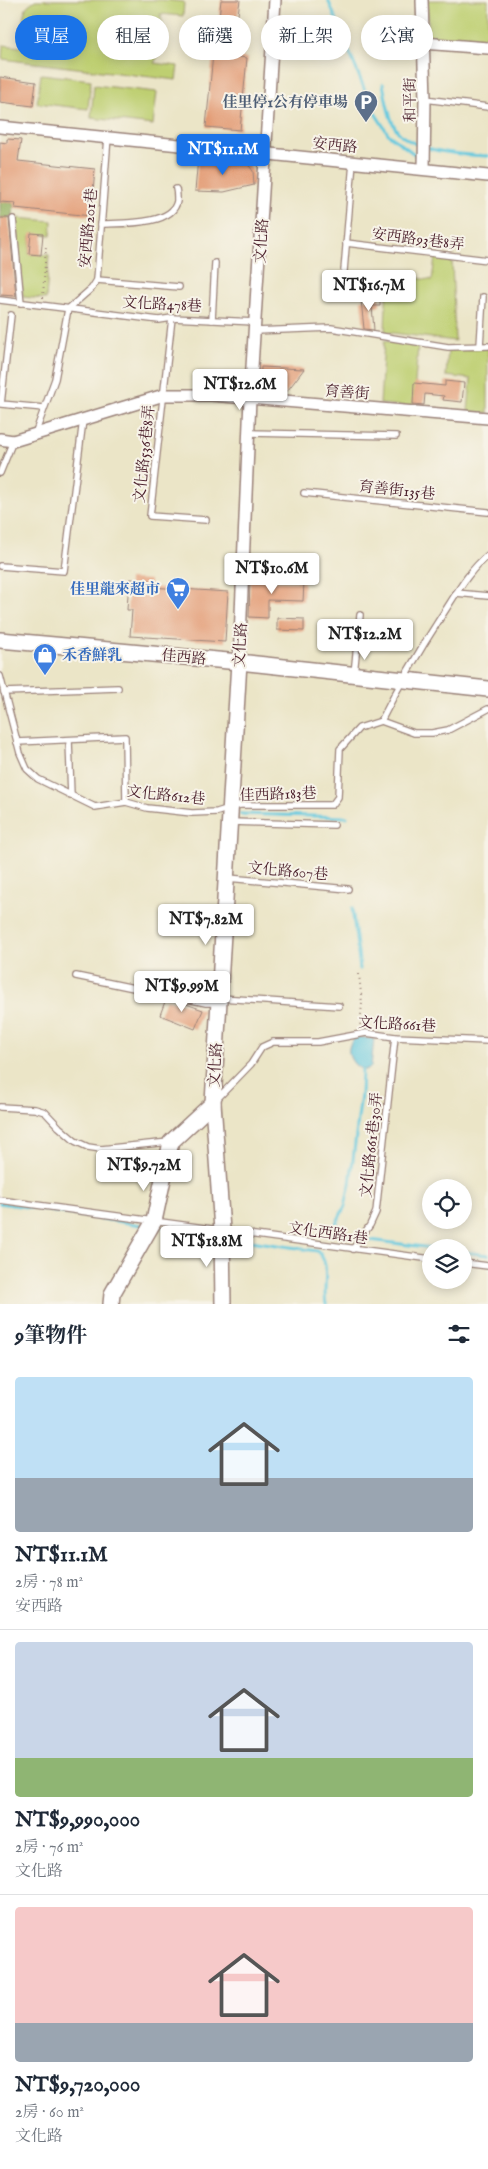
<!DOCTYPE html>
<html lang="zh-TW">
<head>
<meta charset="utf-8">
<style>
  :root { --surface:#fff; --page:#f2f2f3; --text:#1f2937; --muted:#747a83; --line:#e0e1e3; --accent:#1a73e8 }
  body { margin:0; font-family:"IM FELL English","Noto Serif TC",serif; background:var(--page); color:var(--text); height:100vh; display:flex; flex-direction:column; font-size:19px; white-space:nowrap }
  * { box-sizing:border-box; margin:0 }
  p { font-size:16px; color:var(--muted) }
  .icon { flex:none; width:28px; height:28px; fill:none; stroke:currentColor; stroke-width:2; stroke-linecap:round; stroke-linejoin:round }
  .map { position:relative; height:1304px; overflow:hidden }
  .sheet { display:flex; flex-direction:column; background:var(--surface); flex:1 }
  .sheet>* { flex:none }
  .guide { position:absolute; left:15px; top:15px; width:459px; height:45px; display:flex; gap:10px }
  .fabs { position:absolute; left:422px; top:1179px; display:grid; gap:10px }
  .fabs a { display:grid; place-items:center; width:50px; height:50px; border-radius:50%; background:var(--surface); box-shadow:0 2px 12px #0003; font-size:25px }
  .price { position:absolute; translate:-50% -42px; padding:0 11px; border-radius:5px; background:#fff; color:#222; font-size:16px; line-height:32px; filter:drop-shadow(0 1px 2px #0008) }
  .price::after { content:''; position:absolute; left:50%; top:30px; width:15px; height:11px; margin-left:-8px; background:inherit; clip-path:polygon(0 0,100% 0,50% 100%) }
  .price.on { background:var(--accent); color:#fff }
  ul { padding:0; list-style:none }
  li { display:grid; align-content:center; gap:10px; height:265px; padding:0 15px }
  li+li { border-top:1px solid var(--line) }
  li span { display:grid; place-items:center; height:155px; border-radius:5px; color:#555 }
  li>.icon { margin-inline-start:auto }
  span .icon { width:90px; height:90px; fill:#fffc; stroke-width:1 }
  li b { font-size:21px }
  h2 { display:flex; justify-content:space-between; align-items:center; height:60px; padding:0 15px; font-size:21px }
  .pill { padding:0 18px; border-radius:22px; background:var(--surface); box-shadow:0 2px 12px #0003; font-size:18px; line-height:45px }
  .pill.on { background:var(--accent); color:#fff }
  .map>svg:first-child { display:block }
  .green { fill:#becf71; stroke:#84774e }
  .forest { fill:#96b263; stroke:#706847 }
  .water { fill:#61c8de; stroke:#567484 }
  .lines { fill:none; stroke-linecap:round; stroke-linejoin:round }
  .stream { stroke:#61c8de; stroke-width:3 }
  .building { fill:#e39b74 }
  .lane-casing { stroke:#9a8279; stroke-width:8 }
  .street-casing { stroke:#9a8279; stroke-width:14 }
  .secondary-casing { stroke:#9a8279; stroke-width:18 }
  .path { stroke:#9a8279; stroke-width:2; stroke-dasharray:1 4; stroke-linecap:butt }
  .lane { stroke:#fff; stroke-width:5.5 }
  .street { stroke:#fff; stroke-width:11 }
  .secondary { stroke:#fff; stroke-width:15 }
  .labels { text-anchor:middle; stroke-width:4; stroke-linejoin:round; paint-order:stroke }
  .street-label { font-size:15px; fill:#4a1f2b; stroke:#f7f3e8 }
  .service-label { font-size:15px; font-weight:bold; fill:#4e5e75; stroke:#f7f3e8; text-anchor:end }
  .shop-label { font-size:15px; font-weight:bold; fill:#366cbe; stroke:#f7f3e8; text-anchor:end }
</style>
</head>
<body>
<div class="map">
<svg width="488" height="1304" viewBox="0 0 488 1304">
  <rect width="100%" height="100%" fill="#f7f3e8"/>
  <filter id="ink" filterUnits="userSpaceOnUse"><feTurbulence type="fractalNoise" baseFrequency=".02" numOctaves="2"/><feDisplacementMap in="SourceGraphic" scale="10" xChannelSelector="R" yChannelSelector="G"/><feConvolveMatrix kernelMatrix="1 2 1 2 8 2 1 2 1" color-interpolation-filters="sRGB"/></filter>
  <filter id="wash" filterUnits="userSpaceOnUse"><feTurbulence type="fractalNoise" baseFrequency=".0096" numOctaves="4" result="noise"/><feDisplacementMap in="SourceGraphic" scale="20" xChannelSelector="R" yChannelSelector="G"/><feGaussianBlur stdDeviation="1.12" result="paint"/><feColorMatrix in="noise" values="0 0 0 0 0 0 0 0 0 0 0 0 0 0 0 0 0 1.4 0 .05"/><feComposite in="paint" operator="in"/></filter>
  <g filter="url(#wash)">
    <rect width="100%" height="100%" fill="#ebe5c7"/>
    <g class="green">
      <path d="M35 0H164L184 2 183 16 160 14C167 36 167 43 154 63L178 66 176 80 2 59 3 45 30 48C25 37 20 20 26 8 27 5 33 2 35 0Z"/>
      <polygon points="427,0 488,0 488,43 429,37"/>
      <polygon points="41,74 91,80 88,109 37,103"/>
      <polygon points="94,85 157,92 153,125 91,118"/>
      <polygon points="17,218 52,221 51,235 31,234 29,254 49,255 46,299 23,297"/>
      <polygon points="435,258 452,260 455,341 385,332 387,275 432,280"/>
      <polygon points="384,341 418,346 413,407 380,404"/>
      <polygon points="488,348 488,413 468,411 471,379 446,376 448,350"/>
    </g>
    <polygon class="forest" points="0,179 0,202 14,203 13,217 0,218"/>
    <path class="water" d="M358 1037 374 1039 371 1067 365 1070C350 1067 341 1045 358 1037Z"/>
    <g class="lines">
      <g class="stream">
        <polyline points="328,0 373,110 389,135 417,156"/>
        <path d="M383 84C386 98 388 117 396 129 411 152 463 155 488 156"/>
        <polyline points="240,814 347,817"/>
        <polyline points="352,908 360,969"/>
        <polyline points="362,1069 361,1094 350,1184 345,1206 332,1232 334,1234 365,1237 370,1240 432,1248"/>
        <polyline points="0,1203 141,1225"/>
        <polyline points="164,1228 211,1235"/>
        <path d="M231 1238 317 1251C332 1263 322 1286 326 1304"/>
        <polyline points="464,1252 488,1255"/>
      </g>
    </g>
    <g id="blocks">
      <g class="building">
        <polygon points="221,0 240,0 235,36 217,34"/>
        <polygon points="213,54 247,58 240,130 206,127"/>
        <polygon points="0,77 36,82 33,106 0,102"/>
        <polygon points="7,139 21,140 18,161 95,169 91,216 15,208 16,203 0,202 0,142 7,143"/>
        <polygon points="198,158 247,163 253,171 254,185 224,192 195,191"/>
        <polygon points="0,218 9,218 16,296 0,295"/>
        <polygon points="31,233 43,234 41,255 29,254"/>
        <polygon points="380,298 380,306 372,306 374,330 364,329 361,300"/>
        <polygon points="261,367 304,369 285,394 260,392"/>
        <polygon points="445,381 464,383 462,402 443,400 444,396 425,394 424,405 413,404 414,383 445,386"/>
        <polygon points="129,579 150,580 150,587 228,592 225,642 130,636 132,610 127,610"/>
        <polygon points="250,580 304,582 303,601 268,600 268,618 249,617"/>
        <polygon points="277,618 304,619 304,631 277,630"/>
        <polygon points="166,999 186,1004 203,1010 195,1029 160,1015"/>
      </g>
    </g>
  </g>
  <g filter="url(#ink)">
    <use href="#blocks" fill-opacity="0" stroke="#9a8279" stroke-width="1"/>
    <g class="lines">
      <g class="lane-casing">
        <g id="lane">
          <polyline points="425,99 488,107"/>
          <polyline points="13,219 21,303"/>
          <path d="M101 224C120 223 173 226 177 201 177 197 177 192 176 189"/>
          <polyline points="346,243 488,260"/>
          <polyline points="97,280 179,287"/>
          <polyline points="342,295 353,162"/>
          <polyline points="0,300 159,320 172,318 255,322"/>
          <polyline points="68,309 92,288 97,280 108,137"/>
          <polyline points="11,315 1,404 44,408"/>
          <polyline points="172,318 150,516 206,520"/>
          <polyline points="212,320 215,263"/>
          <polyline points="255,331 331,328 448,347 488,346"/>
          <polyline points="480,346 483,297"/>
          <polyline points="249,433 396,436"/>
          <polyline points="35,434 55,379 68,309"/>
          <polyline points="0,473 13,441"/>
          <polyline points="304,493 488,512"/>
          <polyline points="0,566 64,571 83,420"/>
          <polyline points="456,593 488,596"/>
          <polyline points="354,674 360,615"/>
          <polyline points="0,676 20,753 27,769 38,779 95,807 126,802 147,808 192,813 217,812 240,805 332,805 338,797 340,749 359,728 381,721 414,733 432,733 448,730 488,709"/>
          <polyline points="4,692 118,688"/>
          <path d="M381 721C399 685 419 651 441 617 455 596 468 571 488 555"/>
          <polyline points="69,740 71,796"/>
          <polyline points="17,742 125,737 126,802"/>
          <polyline points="231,822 334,825"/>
          <polyline points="228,878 348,889"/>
          <polyline points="76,976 206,1003 218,1003"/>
          <polyline points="221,998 339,1006"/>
          <polyline points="217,1099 251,1064 262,1047 273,1042 318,1042 366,1033 395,1037 488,1041"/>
          <polyline points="0,1107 35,1109 45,1112 59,1127 75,1141 88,1147 101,1149 169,1142"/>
          <polyline points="0,1200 431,1259"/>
          <polyline points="353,1249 370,1225 376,1212 395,1037"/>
          <polyline points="464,1263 488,1266"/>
        </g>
      </g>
      <g class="street-casing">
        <g id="street">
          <polyline points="422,0 425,99 424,169"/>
          <polyline points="423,43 488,48"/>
          <polyline points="0,127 488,176"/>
          <polyline points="0,439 13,441 164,395 211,395 488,418"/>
          <polyline points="239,662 250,399 275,0"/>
        </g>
      </g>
      <g class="secondary-casing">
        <g id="secondary">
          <polyline points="0,640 239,662 488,689"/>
          <polyline points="111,1304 112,1294 154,1221 171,1142 213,1103"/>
          <polyline points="223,1304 222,1230 213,1103 239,662"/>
        </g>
      </g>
      <g class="path">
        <polyline points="43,298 46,245"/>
        <polyline points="359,974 362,1003 360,1026"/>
      </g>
      <use href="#lane" class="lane"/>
      <use href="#street" class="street"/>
      <use href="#secondary" class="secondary"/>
    </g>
  </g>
  <defs>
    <g id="parking-pin" transform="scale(1.25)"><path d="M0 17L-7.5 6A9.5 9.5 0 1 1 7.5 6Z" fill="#5c6f8a" stroke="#f7f3e8"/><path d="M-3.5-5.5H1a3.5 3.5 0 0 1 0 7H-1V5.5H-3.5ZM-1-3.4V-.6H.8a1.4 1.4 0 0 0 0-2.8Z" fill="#fff"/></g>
    <g id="supermarket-pin" transform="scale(1.25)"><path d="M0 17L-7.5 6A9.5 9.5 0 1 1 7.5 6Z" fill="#3f7fe0" stroke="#f7f3e8"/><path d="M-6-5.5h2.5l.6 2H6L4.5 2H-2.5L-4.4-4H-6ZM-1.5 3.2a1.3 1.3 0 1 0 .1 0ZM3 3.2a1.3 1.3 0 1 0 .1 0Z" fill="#fff"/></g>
    <g id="shop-pin" transform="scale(1.25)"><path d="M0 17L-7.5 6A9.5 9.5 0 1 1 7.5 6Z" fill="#3f7fe0" stroke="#f7f3e8"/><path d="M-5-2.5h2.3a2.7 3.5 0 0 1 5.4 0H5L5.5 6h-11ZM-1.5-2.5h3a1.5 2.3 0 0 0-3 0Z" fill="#fff"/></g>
  </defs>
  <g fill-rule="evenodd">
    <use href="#parking-pin" x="366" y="102"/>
    <use href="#supermarket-pin" x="178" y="589"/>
    <use href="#shop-pin" x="45" y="655"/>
  </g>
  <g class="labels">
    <g class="street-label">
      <text transform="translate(410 100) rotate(-90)" y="5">和平街</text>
      <text transform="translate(335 145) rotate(6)" y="5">安西路</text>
      <text transform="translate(88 228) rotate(-85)" y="5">安西路201巷</text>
      <text transform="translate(418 239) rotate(7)" y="5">安西路93巷8弄</text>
      <text transform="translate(261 241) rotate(-86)" y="5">文化路</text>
      <text transform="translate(162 304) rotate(3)" y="5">文化路478巷</text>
      <text transform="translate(347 392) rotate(4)" y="5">育善街</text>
      <text transform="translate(144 454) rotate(-84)" y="5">文化路536巷8弄</text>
      <text transform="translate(397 490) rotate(6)" y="5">育善街135巷</text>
      <text transform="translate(240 645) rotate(-87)" y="5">文化路</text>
      <text transform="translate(184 657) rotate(5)" y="5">佳西路</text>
      <text transform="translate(278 794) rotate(-2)" y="5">佳西路183巷</text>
      <text transform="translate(166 795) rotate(6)" y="5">文化路612巷</text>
      <text transform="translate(288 871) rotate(5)" y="5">文化路607巷</text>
      <text transform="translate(397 1024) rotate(3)" y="5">文化路661巷</text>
      <text transform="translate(215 1065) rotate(-87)" y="5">文化路</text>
      <text transform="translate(371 1145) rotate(-84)" y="5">文化路661巷30弄</text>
      <text transform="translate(328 1233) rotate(8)" y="5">文化西路1巷</text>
    </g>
    <g class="service-label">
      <text x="348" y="107">佳里停1公有停車場</text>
    </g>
    <g class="shop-label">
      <text x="160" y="594">佳里龍來超市</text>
      <text x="62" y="660" text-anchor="start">禾香鮮乳</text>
    </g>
  </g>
</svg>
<div class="fabs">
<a><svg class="icon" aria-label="locate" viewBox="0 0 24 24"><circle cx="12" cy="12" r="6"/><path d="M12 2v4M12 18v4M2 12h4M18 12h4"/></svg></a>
<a><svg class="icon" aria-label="layers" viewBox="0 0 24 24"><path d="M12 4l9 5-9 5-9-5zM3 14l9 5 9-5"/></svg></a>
</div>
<b class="price on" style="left:223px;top:176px">NT$11.1M</b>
<b class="price" style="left:369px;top:312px">NT$16.7M</b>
<b class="price" style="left:240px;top:411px">NT$12.6M</b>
<b class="price" style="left:272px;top:595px">NT$10.6M</b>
<b class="price" style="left:365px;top:661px">NT$12.2M</b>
<b class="price" style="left:206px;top:946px">NT$7.82M</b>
<b class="price" style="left:182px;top:1013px">NT$9.99M</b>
<b class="price" style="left:144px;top:1192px">NT$9.72M</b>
<b class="price" style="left:207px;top:1268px">NT$18.8M</b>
<div class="guide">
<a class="pill on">買屋</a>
<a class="pill">租屋</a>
<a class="pill">篩選</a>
<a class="pill">新上架</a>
<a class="pill">公寓</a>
</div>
</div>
<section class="sheet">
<h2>9筆物件<svg class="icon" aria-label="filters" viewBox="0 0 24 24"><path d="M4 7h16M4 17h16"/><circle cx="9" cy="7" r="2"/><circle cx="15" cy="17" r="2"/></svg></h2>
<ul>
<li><span style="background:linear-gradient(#bfe0f5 65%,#9aa5b1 0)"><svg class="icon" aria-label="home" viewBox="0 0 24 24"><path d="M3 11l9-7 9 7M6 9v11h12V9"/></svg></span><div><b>NT$11.1M</b><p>2房 · 78 m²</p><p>安西路</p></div></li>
<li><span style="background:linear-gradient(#c9d6e8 75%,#8fb573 0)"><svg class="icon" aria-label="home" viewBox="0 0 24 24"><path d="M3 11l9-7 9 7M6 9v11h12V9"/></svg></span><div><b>NT$9,990,000</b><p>2房 · 76 m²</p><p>文化路</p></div></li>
<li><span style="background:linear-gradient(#f6c9c9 75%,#9aa5b1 0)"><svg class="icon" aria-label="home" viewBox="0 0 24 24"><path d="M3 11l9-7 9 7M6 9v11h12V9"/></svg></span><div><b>NT$9,720,000</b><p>2房 · 60 m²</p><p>文化路</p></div></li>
</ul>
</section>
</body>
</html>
